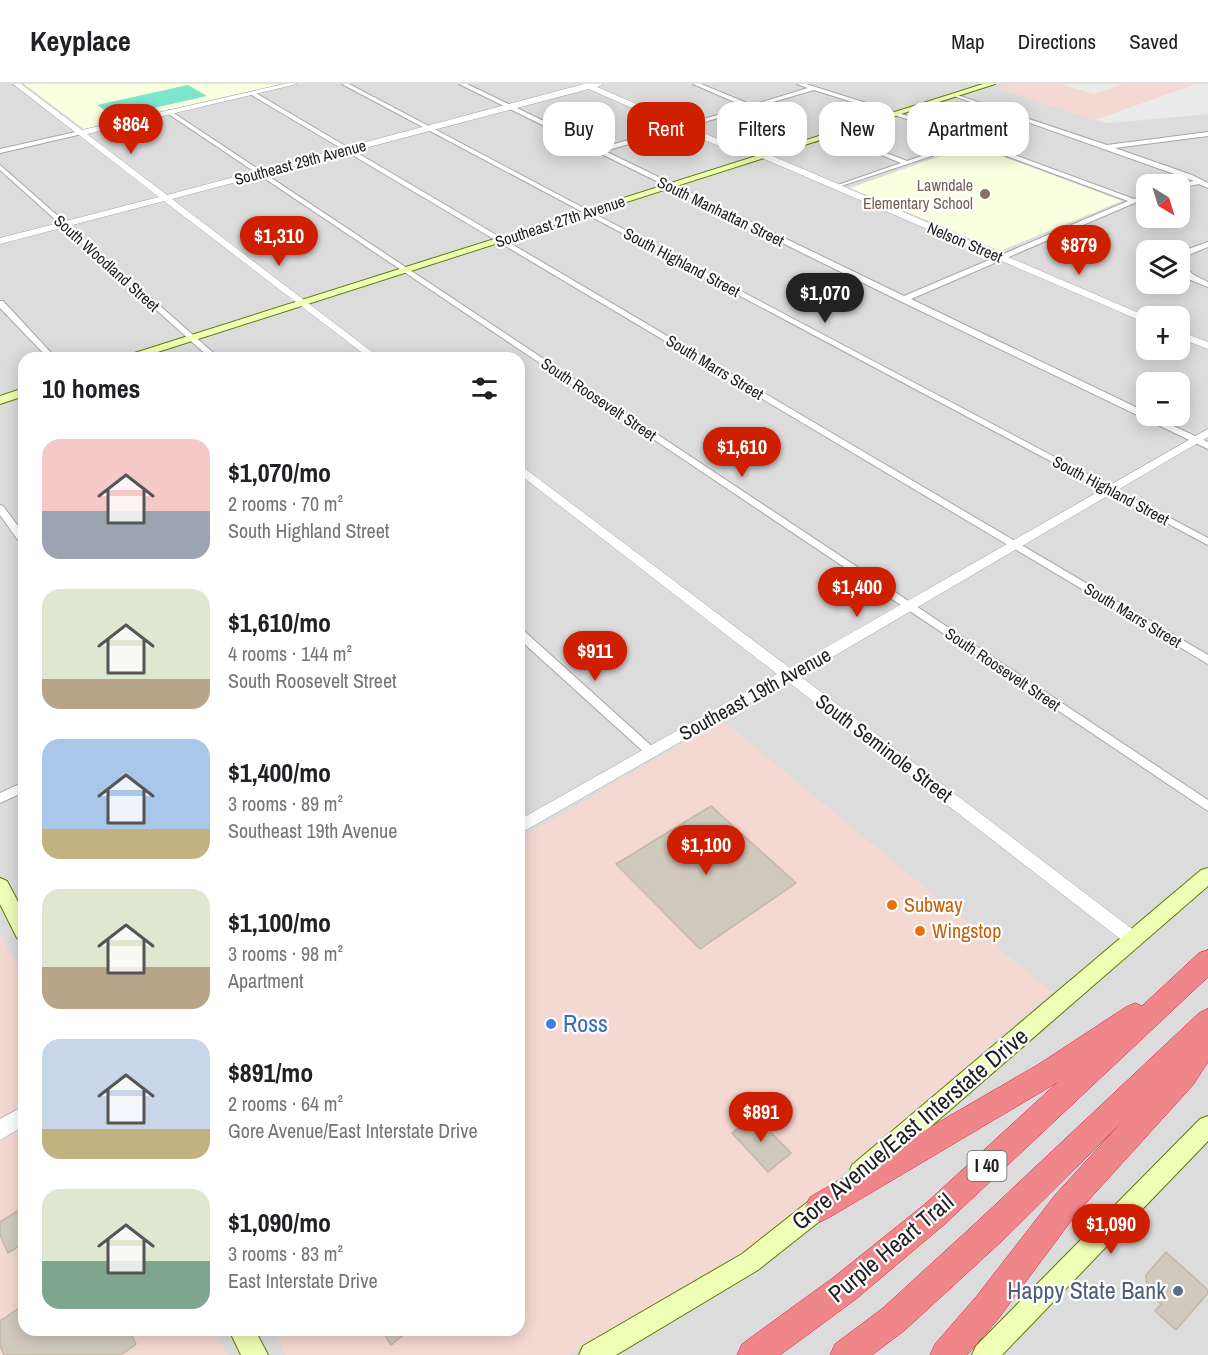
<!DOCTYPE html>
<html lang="en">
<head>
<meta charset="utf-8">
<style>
  :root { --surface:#fff; --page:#f2f2f2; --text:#202124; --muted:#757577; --line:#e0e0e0; --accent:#ce1f00 }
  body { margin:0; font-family:"Archivo Narrow",sans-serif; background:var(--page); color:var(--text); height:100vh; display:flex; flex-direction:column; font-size:22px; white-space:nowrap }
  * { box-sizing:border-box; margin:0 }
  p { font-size:20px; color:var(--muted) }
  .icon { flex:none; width:33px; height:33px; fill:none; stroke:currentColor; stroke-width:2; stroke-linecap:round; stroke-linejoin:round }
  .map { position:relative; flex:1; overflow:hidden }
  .side { position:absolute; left:18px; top:268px; width:507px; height:984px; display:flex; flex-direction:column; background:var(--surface); border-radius:18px; box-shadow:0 3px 15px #0003 }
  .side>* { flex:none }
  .top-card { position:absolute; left:543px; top:18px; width:570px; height:54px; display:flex; gap:12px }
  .needle { width:39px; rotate:142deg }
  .tools { position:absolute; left:1136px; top:90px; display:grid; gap:12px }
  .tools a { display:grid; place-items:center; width:54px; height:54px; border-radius:12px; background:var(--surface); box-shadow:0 3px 15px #0003; font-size:30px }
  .price { position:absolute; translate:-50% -51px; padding:0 14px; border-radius:21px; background:var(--accent); color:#fff; font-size:20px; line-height:39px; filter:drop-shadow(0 2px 3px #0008) }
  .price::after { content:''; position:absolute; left:50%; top:36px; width:18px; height:14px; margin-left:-9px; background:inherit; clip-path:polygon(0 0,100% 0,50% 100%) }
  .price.on { background:#222; color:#fff }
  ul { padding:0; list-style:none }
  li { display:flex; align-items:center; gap:18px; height:150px; padding:0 24px }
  li span { display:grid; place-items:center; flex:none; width:168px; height:120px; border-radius:18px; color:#555 }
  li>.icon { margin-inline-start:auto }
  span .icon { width:72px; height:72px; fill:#fffc; stroke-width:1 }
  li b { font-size:26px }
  h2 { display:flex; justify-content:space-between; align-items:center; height:72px; padding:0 24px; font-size:26px }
  .tag { padding:0 21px; border-radius:18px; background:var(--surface); box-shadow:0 3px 15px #0003; font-size:21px; line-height:54px }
  .tag.on { background:var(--accent); color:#fff }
  header { display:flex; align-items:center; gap:36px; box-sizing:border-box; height:84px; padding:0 30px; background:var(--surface); border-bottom:2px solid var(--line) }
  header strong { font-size:28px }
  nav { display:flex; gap:33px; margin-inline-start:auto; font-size:21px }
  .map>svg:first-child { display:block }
  .residential { fill:#dddcdc; fill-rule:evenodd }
  .commercial { fill:#f3d9d2 }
  .education { fill:#faffdf }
  .pitch { fill:#7ce6cd }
  .parking { fill:#ebebeb }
  .building { fill:#d1c9bd; stroke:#c3b7a5; stroke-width:1.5 }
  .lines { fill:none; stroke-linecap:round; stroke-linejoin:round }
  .minor-casing { stroke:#a6a6a6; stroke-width:2 }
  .tertiary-casing { stroke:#a6a6a6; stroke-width:1 }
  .secondary-casing { stroke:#5c7c00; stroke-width:2 }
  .motorway-casing { stroke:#e9173f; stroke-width:1 }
  .minor { fill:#fff; fill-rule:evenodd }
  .tertiary { fill:#fff; fill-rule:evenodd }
  .secondary { fill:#effeb5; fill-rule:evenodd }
  .motorway { fill:#ee868a; fill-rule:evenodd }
  .education-dot { fill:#8d6e63; stroke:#fff; stroke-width:2 }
  .food-dot { fill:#e8710a; stroke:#fff; stroke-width:2 }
  .shop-dot { fill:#3f7fe0; stroke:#fff; stroke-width:2 }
  .service-dot { fill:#5c6f8a; stroke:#fff; stroke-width:2 }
  .labels { text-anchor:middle; stroke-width:4.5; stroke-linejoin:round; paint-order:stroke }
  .far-street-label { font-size:16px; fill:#1f1f1f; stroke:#fff }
  .far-education-label { font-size:16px; fill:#785e54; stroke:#fff; text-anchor:end }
  .shield { fill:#fff; stroke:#626262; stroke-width:1.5 }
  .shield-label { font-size:18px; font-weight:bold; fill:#1f1f1f }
  .street-label { font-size:20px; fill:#1f1f1f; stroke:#fff }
  .food-label { font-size:20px; fill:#c56008; stroke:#fff; text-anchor:start }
  .near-shop-label { font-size:24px; fill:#366cbe; stroke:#fff; text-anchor:start }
  .near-street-label { font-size:24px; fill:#1f1f1f; stroke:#fff }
  .near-service-label { font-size:24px; fill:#4e5e75; stroke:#fff; text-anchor:end }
</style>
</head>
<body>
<header>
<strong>Keyplace</strong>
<nav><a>Map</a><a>Directions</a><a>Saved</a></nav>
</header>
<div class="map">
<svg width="1208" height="1271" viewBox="0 0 1208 1271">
  <rect width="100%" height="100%" fill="#f1eee4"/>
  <path class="residential" d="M0 0H1208V1271H0ZM1146 100H1179V134H1146ZM1146 166H1179V200H1146ZM1146 232H1179V266H1146ZM24 274H519V1246H24ZM1146 298H1179V332H1146Z"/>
  <g class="commercial">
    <polygon points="1008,0 1208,0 1208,30 1103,39 996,4"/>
    <polygon points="722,636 1052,908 770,1152 569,1271 286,1271 273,1247 519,1246 519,755"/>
    <polygon points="0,850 24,894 24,1246 215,1247 228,1271 0,1271"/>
  </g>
  <g class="education">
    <polygon points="24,0 282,0 84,45"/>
    <polygon points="972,61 1122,117 1000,167 850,104"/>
  </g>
  <polygon class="pitch" points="188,1 207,12 114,33 97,21"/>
  <g class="parking">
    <polygon points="1060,0 1124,0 1094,10"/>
    <polygon points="1196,0 1208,0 1208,30 1110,39 1095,36"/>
  </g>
  <g class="building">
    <polygon points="711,722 796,799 700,865 616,780"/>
    <polygon points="754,1031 791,1069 768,1088 732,1049"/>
    <polygon points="24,1123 24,1159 8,1169 0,1151 0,1138"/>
    <polygon points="1166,1168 1208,1206 1208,1209 1176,1246 1155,1227 1161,1220 1148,1208 1146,1191"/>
    <polygon points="24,1221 24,1246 129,1246 136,1260 121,1271 4,1271 0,1261 0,1237"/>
    <polygon points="382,1246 409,1246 391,1261"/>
  </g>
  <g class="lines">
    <g class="minor-casing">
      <g id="minor">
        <polygon points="342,0 349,0 1208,454 1208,461"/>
        <path d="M459 0H467L600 64 746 23 693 0H701L752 21 808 4 797 0H806L914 34 1134 115 1146 110V114L911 215 1146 328V332H1152L1208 358V365L900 217ZM814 6 910 36 965 57 907 77 835 49H831V51L901 79 835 102V104L971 59 1128 117 904 212 605 67Z"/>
        <polygon points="250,8 254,8 1208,571 1208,580 250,10"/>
        <polygon points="954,10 1107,61 1208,48 1208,52 1115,64 1192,91 1208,99 1208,104 1199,100 1179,104 1179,100 1177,100 1194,97 954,12"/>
        <polygon points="169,26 1208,716 1208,727 167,29"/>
        <polygon points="80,47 82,50 0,69 0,65"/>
        <polygon points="0,81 217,272 218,274 210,274 0,86"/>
        <polygon points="1208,158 1208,163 1186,172 1179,177 1180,168"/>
        <polygon points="1179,179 1194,191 1208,198 1208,203 1188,195 1179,185"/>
        <polygon points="0,217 3,217 56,274 48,274 0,224"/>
        <polygon points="0,421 3,422 24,450 24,460 20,459 0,431"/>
        <polygon points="519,545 523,546 655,665 657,668 655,671 647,671 519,555"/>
        <polygon points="24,698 24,708 0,719 0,709"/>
      </g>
    </g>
    <g class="tertiary-casing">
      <g id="tertiary">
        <polygon points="13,0 21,0 82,46 284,0 297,0 87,50 167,111 584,0 603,0 597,3 727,59 768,70 1146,232 1146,239 762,74 721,63 589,5 172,115 380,274 369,274 164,117 0,160 0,154 159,113"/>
        <polygon points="1179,247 1208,258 1208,265 1179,254"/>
        <polygon points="1208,345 1208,353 800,592 1140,851 1143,856 1140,861 1134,863 1128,861 787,597 519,750 519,736 777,590 519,390 519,380 790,584"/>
        <polygon points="24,1022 24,1042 0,1056 0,1035"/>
      </g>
    </g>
    <g class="secondary-casing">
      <g id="secondary">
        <polygon points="983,0 995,0 139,274 123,274 125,272"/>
        <polygon points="24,304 24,312 0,320 0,312"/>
        <polygon points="1208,784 1208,802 868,1097 860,1100 852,1097 849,1089 852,1081 1201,786"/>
        <polygon points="0,794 7,797 24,829 24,856 17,854 0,820"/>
        <polygon points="1208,1032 1208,1057 1002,1271 972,1271 976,1262 1200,1035"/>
        <polygon points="827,1106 835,1109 839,1117 835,1125 758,1186 616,1271 579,1271 583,1262 742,1170 819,1109"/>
        <polygon points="229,1246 255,1246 268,1271 241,1271"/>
      </g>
    </g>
    <g class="motorway-casing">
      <g id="motorway">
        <polygon points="1208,866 1208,893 945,1140 856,1215 780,1271 737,1271 742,1260 834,1193 925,1120 1058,998 830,1133 820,1138 810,1133 805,1123 810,1113 1039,980 1126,923 1135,919 1142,922 1199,869"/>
        <polygon points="1208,925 1208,978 1193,1001 1076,1130 998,1235 967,1271 930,1271 935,1260 976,1213 1056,1110 1120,1040 1002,1157 905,1246 872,1271 830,1271 835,1260 883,1224 980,1135 1199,929"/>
      </g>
    </g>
    <use href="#minor" class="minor"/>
    <use href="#tertiary" class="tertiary"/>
    <use href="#secondary" class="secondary"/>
    <use href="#motorway" class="motorway"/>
  </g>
  <circle class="education-dot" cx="985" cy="110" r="6"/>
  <g class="food-dot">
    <circle cx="892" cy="821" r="6"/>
    <circle cx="920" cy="847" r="6"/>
  </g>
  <circle class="shop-dot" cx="551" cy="940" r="6"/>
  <circle class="service-dot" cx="1178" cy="1207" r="6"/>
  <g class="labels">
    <g class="far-street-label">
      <text transform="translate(300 78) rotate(-15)" y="6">Southeast 29th Avenue</text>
      <text transform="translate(721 127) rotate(26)" y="6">South Manhattan Street</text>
      <text transform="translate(560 137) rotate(-18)" y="6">Southeast 27th Avenue</text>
      <text transform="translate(965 158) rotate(23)" y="6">Nelson Street</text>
      <text transform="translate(682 178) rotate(28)" y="6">South Highland Street</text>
      <text transform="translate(107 179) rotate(42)" y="6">South Woodland Street</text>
      <text transform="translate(715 283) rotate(31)" y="6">South Marrs Street</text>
      <text transform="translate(599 315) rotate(34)" y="6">South Roosevelt Street</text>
      <text transform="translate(1111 406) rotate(28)" y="6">South Highland Street</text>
      <text transform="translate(1133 531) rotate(31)" y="6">South Marrs Street</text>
      <text transform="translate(1003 585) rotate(34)" y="6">South Roosevelt Street</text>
    </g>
    <g class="far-education-label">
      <text x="973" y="107">Lawndale<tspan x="973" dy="18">Elementary School</tspan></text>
    </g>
    <rect class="shield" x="967.5" y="1067" width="39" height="30" rx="4.5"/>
    <g class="shield-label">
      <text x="987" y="1088">I 40</text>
    </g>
    <g class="street-label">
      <text transform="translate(755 610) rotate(-29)" y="7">Southeast 19th Avenue</text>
      <text transform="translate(884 664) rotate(37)" y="7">South Seminole Street</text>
    </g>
    <g class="food-label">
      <text x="904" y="828">Subway</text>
      <text x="932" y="854">Wingstop</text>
    </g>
    <g class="near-shop-label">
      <text x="563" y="948">Ross</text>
    </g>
    <g class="near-street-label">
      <text transform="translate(910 1045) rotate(-40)" y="8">Gore Avenue/East Interstate Drive</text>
      <text transform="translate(891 1164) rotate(-40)" y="8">Purple Heart Trail</text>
    </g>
    <g class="near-service-label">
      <text x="1166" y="1215">Happy State Bank</text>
    </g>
  </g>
</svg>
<div class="tools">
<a><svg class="needle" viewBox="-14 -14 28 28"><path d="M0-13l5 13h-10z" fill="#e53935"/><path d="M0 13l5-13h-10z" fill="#757577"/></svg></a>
<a><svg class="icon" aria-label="layers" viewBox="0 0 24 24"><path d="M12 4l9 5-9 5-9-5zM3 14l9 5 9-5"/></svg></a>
<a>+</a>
<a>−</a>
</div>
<b class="price" style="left:131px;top:71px">$864</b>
<b class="price" style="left:279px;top:183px">$1,310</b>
<b class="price" style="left:1079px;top:192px">$879</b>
<b class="price on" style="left:825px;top:240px">$1,070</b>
<b class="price" style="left:742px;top:394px">$1,610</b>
<b class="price" style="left:857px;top:534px">$1,400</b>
<b class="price" style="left:595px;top:598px">$911</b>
<b class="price" style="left:706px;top:792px">$1,100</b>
<b class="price" style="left:761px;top:1059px">$891</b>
<b class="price" style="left:1111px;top:1171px">$1,090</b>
<div class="top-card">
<a class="tag">Buy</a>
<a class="tag on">Rent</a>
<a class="tag">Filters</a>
<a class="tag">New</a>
<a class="tag">Apartment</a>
</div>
<section class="side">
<h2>10 homes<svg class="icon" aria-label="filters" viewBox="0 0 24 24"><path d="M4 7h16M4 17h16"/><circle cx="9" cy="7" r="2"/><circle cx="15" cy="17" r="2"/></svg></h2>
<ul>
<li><span style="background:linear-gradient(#f6c9c9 60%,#9aa5b1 0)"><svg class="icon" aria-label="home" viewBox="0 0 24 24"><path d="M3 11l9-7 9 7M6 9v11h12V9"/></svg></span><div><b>$1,070/mo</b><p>2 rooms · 70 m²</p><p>South Highland Street</p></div></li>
<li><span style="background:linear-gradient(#dfe7d0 75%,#b9a48a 0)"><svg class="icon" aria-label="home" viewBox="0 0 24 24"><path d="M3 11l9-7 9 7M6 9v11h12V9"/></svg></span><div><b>$1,610/mo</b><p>4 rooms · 144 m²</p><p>South Roosevelt Street</p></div></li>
<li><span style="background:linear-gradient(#a9c7e8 75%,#c2b280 0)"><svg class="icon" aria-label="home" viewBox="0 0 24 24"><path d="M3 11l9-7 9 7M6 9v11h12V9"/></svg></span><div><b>$1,400/mo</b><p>3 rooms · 89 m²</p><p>Southeast 19th Avenue</p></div></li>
<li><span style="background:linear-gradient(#dfe7d0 65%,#b9a48a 0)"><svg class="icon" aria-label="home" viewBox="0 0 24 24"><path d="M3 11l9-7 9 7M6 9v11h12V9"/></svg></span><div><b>$1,100/mo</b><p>3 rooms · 98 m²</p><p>Apartment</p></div></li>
<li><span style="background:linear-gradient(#c9d6e8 75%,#c2b280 0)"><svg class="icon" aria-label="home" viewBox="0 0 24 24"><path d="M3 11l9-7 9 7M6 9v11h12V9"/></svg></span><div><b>$891/mo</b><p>2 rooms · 64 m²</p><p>Gore Avenue/East Interstate Drive</p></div></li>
<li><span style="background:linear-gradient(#dfe7d0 60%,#7fa58c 0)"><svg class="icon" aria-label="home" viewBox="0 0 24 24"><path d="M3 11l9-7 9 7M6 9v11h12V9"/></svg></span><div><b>$1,090/mo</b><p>3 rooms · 83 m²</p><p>East Interstate Drive</p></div></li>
</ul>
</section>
</div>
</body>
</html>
